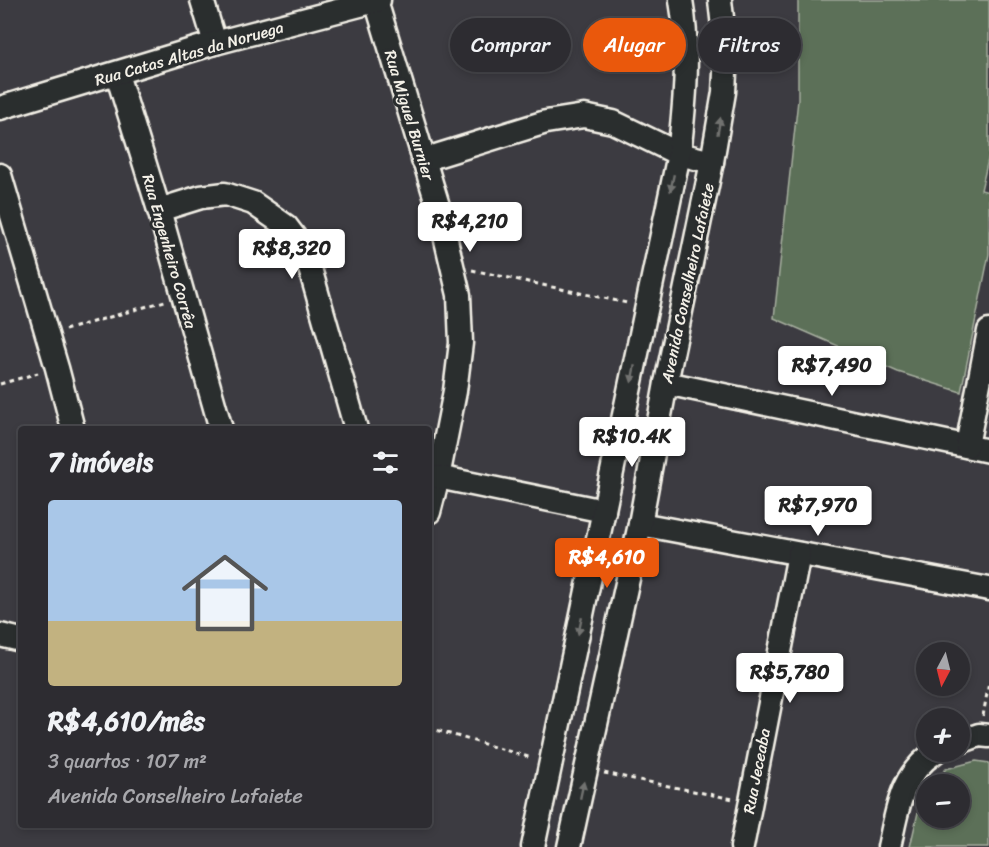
<!DOCTYPE html>
<html lang="pt">
<head>
<meta charset="utf-8">
<style>
  :root { --surface:#2d2c31; --page:#39383d; --text:#f1f3f6; --muted:#a7a7ab; --line:#48484d; --accent:#ea580c }
  body { margin:0; font-family:Sriracha,sans-serif; background:var(--page); color:var(--text); height:100vh; display:flex; flex-direction:column; font-size:22px; white-space:nowrap }
  * { box-sizing:border-box; margin:0 }
  p { font-size:20px; color:var(--muted) }
  .icon { flex:none; width:33px; height:33px; fill:none; stroke:currentColor; stroke-width:2; stroke-linecap:round; stroke-linejoin:round }
  .map { position:relative; flex:1; overflow:hidden }
  .drawer { position:absolute; left:18px; top:426px; width:414px; height:402px; display:flex; flex-direction:column; background:var(--surface); border-radius:6px; box-shadow:0 3px 9px #0003,0 0 0 2px var(--line) }
  .drawer>* { flex:none }
  .banner { position:absolute; left:450px; top:18px; width:448px; height:54px; display:flex; gap:12px }
  .needle { width:39px; rotate:187deg }
  .fabs { position:absolute; left:916px; top:642px; display:grid; gap:12px }
  .fabs a { display:grid; place-items:center; width:54px; height:54px; border-radius:50%; background:var(--surface); box-shadow:0 3px 9px #0003,0 0 0 2px var(--line); font-size:30px }
  .price { position:absolute; translate:-50% -51px; padding:0 14px; border-radius:6px; background:#fff; color:#222; font-size:20px; line-height:39px; filter:drop-shadow(0 2px 3px #0008) }
  .price::after { content:''; position:absolute; left:50%; top:36px; width:18px; height:14px; margin-left:-9px; background:inherit; clip-path:polygon(0 0,100% 0,50% 100%) }
  .price.current { background:var(--accent); color:#fff }
  ul { padding:0; list-style:none }
  li { display:grid; align-content:center; gap:12px; height:318px; padding:0 30px }
  li+li { border-top:2px solid var(--line) }
  li span { display:grid; place-items:center; height:186px; border-radius:6px; color:#555 }
  li>.icon { margin-inline-start:auto }
  span .icon { width:108px; height:108px; fill:#fffc; stroke-width:1 }
  li b { font-size:26px }
  h2 { display:flex; justify-content:space-between; align-items:center; height:72px; padding:0 30px; font-size:26px }
  .tag { padding:0 21px; border-radius:27px; background:var(--surface); box-shadow:0 3px 9px #0003,0 0 0 2px var(--line); font-size:21px; line-height:54px }
  .tag.current { background:var(--accent); color:#fff }
  .map>svg:first-child { display:block }
  .green { fill:#5b6f59; stroke:#a8b0a0; stroke-width:1.5 }
  .lines { fill:none; stroke-linecap:round; stroke-linejoin:round }
  .minor-casing { stroke:#f4f1e8; stroke-width:27 }
  .path { stroke:#f4f1e8; stroke-width:3; stroke-dasharray:4.5 4.5; stroke-linecap:butt }
  .minor { stroke:#2a2d2e; stroke-width:22 }
  .oneway { fill:#71726f }
  .labels { text-anchor:middle; stroke-width:6; stroke-linejoin:round; paint-order:stroke }
  .street-label { font-size:16px; fill:#f4f1e8; stroke:#2a2d2e }
</style>
</head>
<body>
<div class="map">
<svg width="989" height="847" viewBox="0 0 989 847">
  <rect width="100%" height="100%" fill="#3c3b41"/>
  <filter id="ink" filterUnits="userSpaceOnUse"><feTurbulence type="fractalNoise" baseFrequency=".0167" numOctaves="2"/><feDisplacementMap in="SourceGraphic" scale="12" xChannelSelector="R" yChannelSelector="G"/><feConvolveMatrix kernelMatrix="1 2 1 2 8 2 1 2 1" color-interpolation-filters="sRGB"/></filter>
  <g filter="url(#ink)">
    <g class="green">
      <polygon points="798,0 989,0 989,155 981,190 989,192 989,254 961,392 898,372 774,318 798,100"/>
      <polygon points="976,761 989,763 989,847 910,847 922,795 927,789 927,818 960,818 960,784 932,784 946,769"/>
    </g>
    <g class="lines">
      <g class="minor-casing">
        <g id="minor">
          <polyline points="202,0 215,43"/>
          <polyline points="376,1 438,206 459,295 461,343 455,391 438,477 429,512"/>
          <polyline points="117,74 159,210 221,429"/>
          <polyline points="0,108 215,43 379,0"/>
          <polyline points="423,160 546,122 584,116 613,122 679,154 712,162"/>
          <polyline points="0,175 57,368 73,429"/>
          <polyline points="159,210 201,197 225,194 253,203 286,226 305,251 356,429"/>
          <polyline points="666,383 989,451"/>
          <polyline points="967,446 989,331"/>
          <polyline points="438,477 604,511"/>
          <polyline points="640,524 989,589"/>
          <polyline points="0,635 21,640"/>
          <polyline points="960,742 979,735 989,736"/>
          <path d="M533 847 679 154C685 102 690 52 681 0"/>
          <polyline points="569,847 640,524 666,383 712,162 724,92 726,54 720,0"/>
          <polyline points="742,847 799,554"/>
          <path d="M889 847C898 808 900 776 935 752"/>
        </g>
      </g>
      <g class="path">
        <polyline points="472,270 627,303"/>
        <polyline points="65,330 165,301"/>
        <polyline points="0,384 38,373"/>
        <polyline points="983,716 989,682"/>
        <polyline points="429,728 532,758"/>
        <polyline points="604,773 733,799"/>
      </g>
      <use href="#minor" class="minor"/>
    </g>
    <defs><path id="oneway-solid" d="M-6-.8H1V-3.2L6.5 0L1 3.2V.8H-6Z" transform="scale(1.5)"/></defs>
    <g class="oneway">
      <use href="#oneway-solid" transform="translate(719 126) rotate(-80)"/>
      <use href="#oneway-solid" transform="translate(672 183) rotate(102)"/>
      <use href="#oneway-solid" transform="translate(633 374) rotate(101)"/>
      <use href="#oneway-solid" transform="translate(580 626) rotate(102)"/>
      <use href="#oneway-solid" transform="translate(582 790) rotate(-78)"/>
    </g>
  </g>
  <g class="labels">
    <g class="street-label">
      <text transform="translate(189 53) rotate(-16)" y="6">Rua Catas Altas da Noruega</text>
      <text transform="translate(410 115) rotate(73)" y="6">Rua Miguel Burnier</text>
      <text transform="translate(170 251) rotate(74)" y="6">Rua Engenheiro Corrêa</text>
      <text transform="translate(687 283) rotate(-78)" y="6">Avenida Conselheiro Lafaiete</text>
      <text transform="translate(756 771) rotate(-79)" y="6">Rua Jeceaba</text>
    </g>
  </g>
</svg>
<div class="fabs">
<a><svg class="needle" viewBox="-14 -14 28 28"><path d="M0-13l5 13h-10z" fill="#e53935"/><path d="M0 13l5-13h-10z" fill="#a7a7ab"/></svg></a>
<a>+</a>
<a>−</a>
</div>
<b class="price" style="left:470px;top:253px">R$4,210</b>
<b class="price" style="left:292px;top:280px">R$8,320</b>
<b class="price" style="left:832px;top:397px">R$7,490</b>
<b class="price" style="left:632px;top:468px">R$10.4K</b>
<b class="price" style="left:818px;top:537px">R$7,970</b>
<b class="price current" style="left:607px;top:589px">R$4,610</b>
<b class="price" style="left:790px;top:704px">R$5,780</b>
<div class="banner">
<a class="tag">Comprar</a>
<a class="tag current">Alugar</a>
<a class="tag">Filtros</a>
</div>
<section class="drawer">
<h2>7 imóveis<svg class="icon" aria-label="filters" viewBox="0 0 24 24"><path d="M4 7h16M4 17h16"/><circle cx="9" cy="7" r="2"/><circle cx="15" cy="17" r="2"/></svg></h2>
<ul>
<li><span style="background:linear-gradient(#a9c7e8 65%,#c2b280 0)"><svg class="icon" aria-label="home" viewBox="0 0 24 24"><path d="M3 11l9-7 9 7M6 9v11h12V9"/></svg></span><div><b>R$4,610/mês</b><p>3 quartos · 107 m²</p><p>Avenida Conselheiro Lafaiete</p></div></li>
</ul>
</section>
</div>
</body>
</html>
